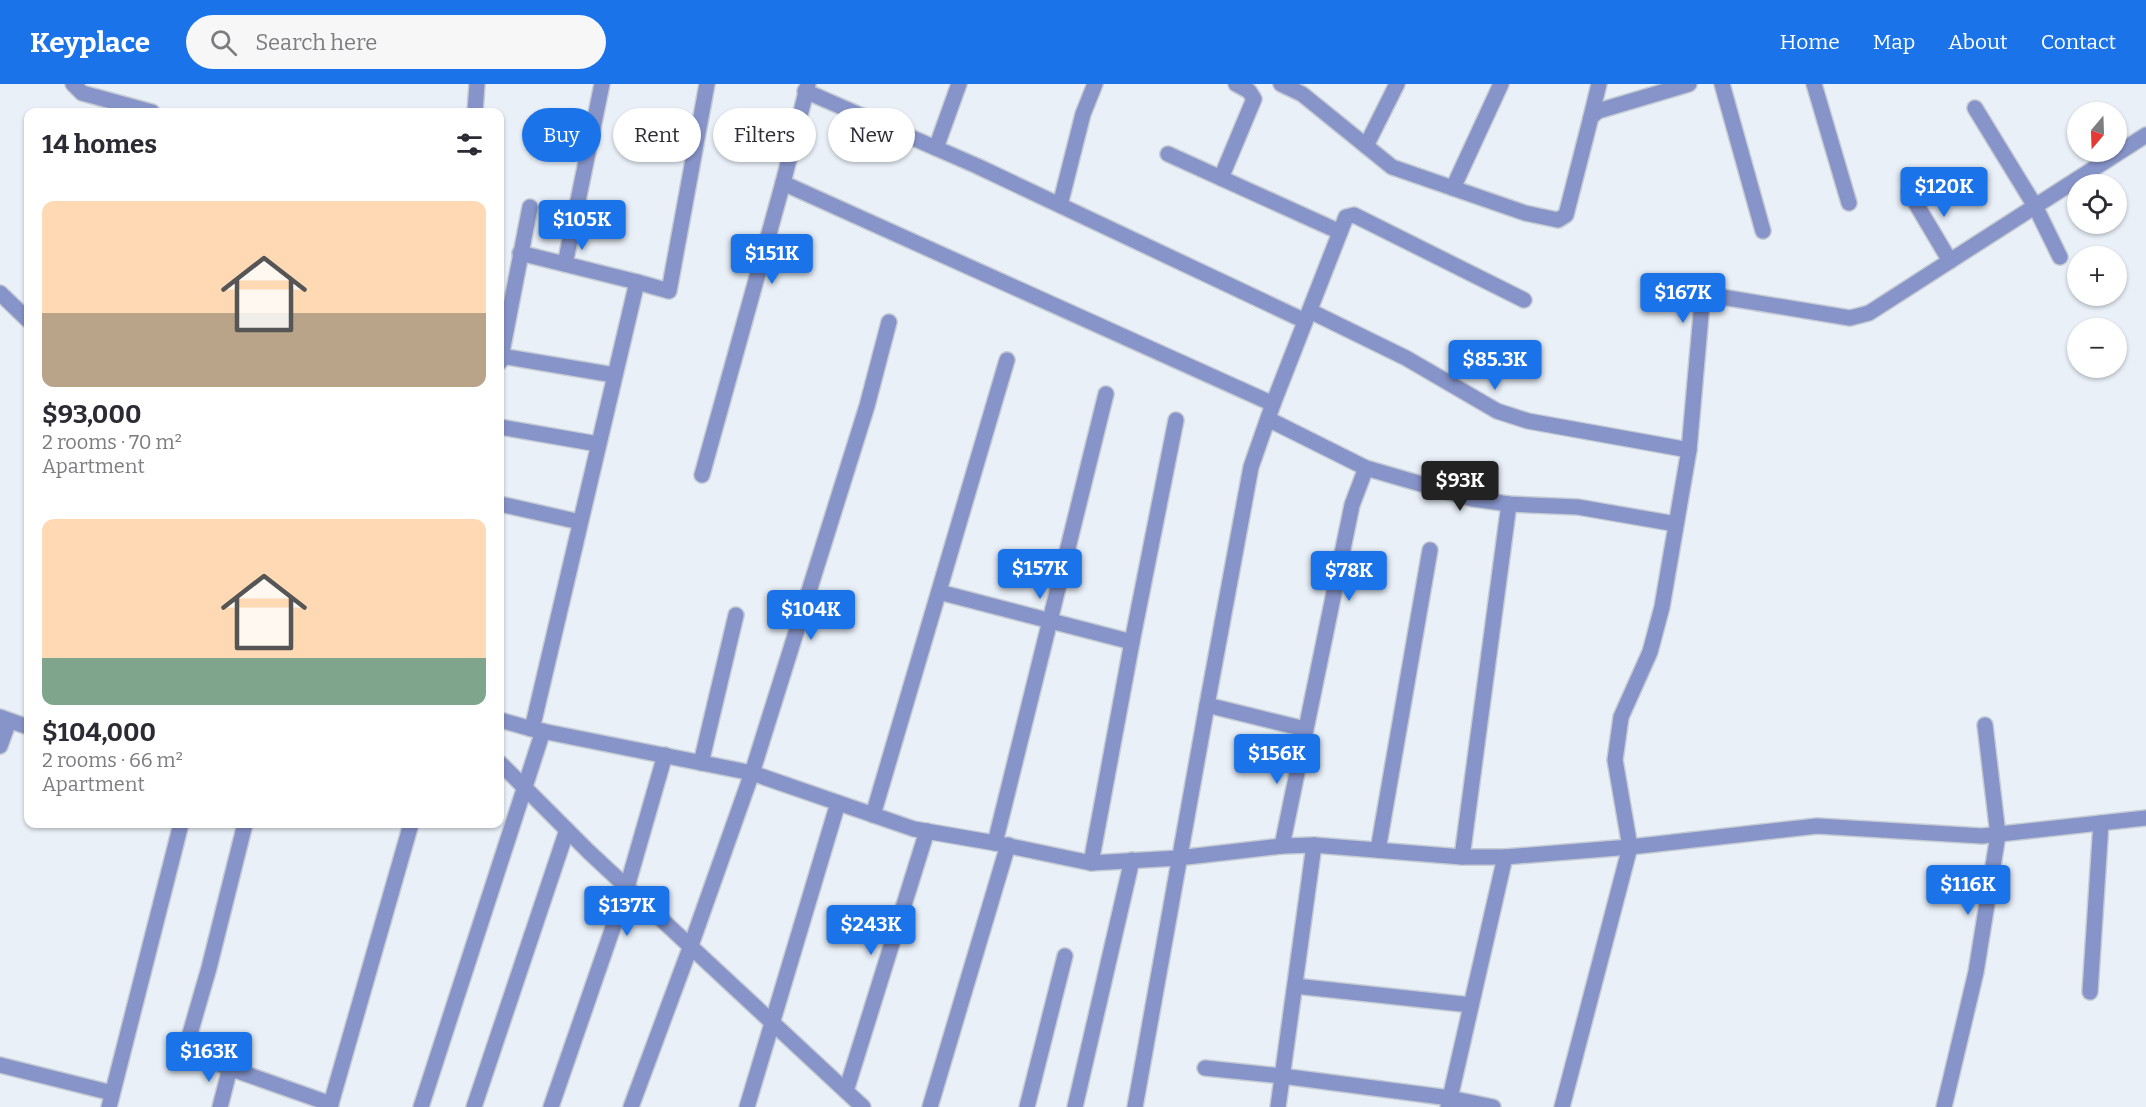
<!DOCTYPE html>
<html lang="en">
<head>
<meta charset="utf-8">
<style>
  :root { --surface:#fff; --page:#f7f7f7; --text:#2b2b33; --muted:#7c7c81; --accent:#1a73e8 }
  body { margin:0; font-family:Bitter,serif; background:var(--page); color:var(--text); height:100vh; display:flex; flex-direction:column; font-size:22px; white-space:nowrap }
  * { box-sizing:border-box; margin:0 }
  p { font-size:20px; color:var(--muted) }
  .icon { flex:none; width:33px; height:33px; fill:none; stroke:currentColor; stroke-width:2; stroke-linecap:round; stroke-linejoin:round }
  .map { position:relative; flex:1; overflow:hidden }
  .details { position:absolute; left:24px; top:24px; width:480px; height:720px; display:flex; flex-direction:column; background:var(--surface); border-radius:12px; box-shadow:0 2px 4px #0004 }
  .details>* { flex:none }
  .hud { position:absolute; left:522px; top:24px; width:570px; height:54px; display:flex; gap:12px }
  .needle { width:39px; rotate:199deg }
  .controls { position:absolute; left:2067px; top:18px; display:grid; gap:12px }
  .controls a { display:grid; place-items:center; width:60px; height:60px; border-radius:50%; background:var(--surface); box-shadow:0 2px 4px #0004; font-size:30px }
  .price { position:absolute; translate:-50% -51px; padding:0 14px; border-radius:6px; background:var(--accent); color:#fff; font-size:20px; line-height:39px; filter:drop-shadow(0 2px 3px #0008) }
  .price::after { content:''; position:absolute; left:50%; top:36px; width:18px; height:14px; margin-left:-9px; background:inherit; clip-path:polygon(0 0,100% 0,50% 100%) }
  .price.active { background:#222; color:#fff }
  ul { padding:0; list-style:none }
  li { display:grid; align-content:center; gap:12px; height:318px; padding:0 18px }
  li span { display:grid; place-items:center; height:186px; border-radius:12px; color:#555 }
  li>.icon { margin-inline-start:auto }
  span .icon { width:108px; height:108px; fill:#fffc; stroke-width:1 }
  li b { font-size:26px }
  h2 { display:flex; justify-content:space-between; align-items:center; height:72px; padding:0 18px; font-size:26px }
  .chip { padding:0 21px; border-radius:27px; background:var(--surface); box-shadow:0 2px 4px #0004; font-size:21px; line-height:54px }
  .chip.active { background:var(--accent); color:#fff }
  header { display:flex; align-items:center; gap:36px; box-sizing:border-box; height:84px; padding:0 30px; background:var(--accent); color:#fff }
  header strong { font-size:28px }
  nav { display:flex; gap:33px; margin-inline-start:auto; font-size:21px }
  .search { width:420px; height:54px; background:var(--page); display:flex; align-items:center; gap:15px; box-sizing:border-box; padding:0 21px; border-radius:33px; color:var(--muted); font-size:22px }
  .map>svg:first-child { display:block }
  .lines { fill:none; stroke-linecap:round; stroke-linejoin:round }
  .street-casing { stroke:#c6ccd3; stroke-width:18 }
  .street { stroke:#8794c9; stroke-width:15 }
</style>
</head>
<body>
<header>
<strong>Keyplace</strong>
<div class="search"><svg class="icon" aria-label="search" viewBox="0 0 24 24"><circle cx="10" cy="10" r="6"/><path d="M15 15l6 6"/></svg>Search here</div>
<nav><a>Home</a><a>Map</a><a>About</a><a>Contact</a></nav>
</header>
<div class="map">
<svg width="2146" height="1023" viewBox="0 0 2146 1023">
  <rect width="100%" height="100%" fill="#e9f0f8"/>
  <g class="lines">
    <g class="street-casing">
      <g id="street">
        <polyline points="73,0 82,9 152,28"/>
        <polyline points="1281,0 1302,10 1392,83 1525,129 1558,136 1566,131 1591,33 1598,27 1689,0"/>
        <polyline points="1722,0 1763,147"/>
        <polyline points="1814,0 1849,119"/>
        <polyline points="805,7 977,82 1305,237"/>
        <polyline points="1975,24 2035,122 2060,173"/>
        <polyline points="475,28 477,0"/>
        <polyline points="1591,33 1599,0"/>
        <polyline points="1366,62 1397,0"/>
        <polyline points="936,64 959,0"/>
        <polyline points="1168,70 1340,148"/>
        <polyline points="1221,94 1254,15 1249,7 1236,0"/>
        <polyline points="783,99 1273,320"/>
        <polyline points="1453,104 1501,0"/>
        <polyline points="1909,108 1950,177"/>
        <polyline points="1060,121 1083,30 1095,0"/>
        <polyline points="520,169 637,198"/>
        <polyline points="565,180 602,0"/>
        <polyline points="0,209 28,236"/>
        <polyline points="1310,227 1406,274 1497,327 1528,337 1689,366"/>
        <polyline points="501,272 614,291"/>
        <polyline points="500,278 530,123"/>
        <polyline points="1268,335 1366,384 1473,415 1509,420 1578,423 1676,440"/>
        <polyline points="500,343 598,360"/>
        <polyline points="702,391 783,99 808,0"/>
        <polyline points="500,420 580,438"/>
        <polyline points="939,508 1132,558"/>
        <polyline points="0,633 28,643"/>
        <polyline points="500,636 532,645 752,689 914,745 995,759 1091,779 1178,774 1282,762 1314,761 1462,773 1505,773 1630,763 1817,742 1982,752 2146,734"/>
        <polyline points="532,645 637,198 669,207 707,0"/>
        <polyline points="1305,645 1207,621 1251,383 1273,320 1346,133 1354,131 1524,216"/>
        <polyline points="0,662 9,637"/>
        <polyline points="500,679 589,768 863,1023"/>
        <polyline points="701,679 736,531"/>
        <polyline points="873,731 1007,276"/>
        <polyline points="245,740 209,884 187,960 188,966 226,983 331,1020"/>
        <polyline points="995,759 1106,310"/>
        <polyline points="1282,762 1352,421 1366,384"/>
        <polyline points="1378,766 1430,466"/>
        <polyline points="1462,773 1509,420"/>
        <polyline points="1091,779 1132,558 1176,336"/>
        <polyline points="1295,902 1471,921"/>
        <polyline points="2090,908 2101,739"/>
        <polyline points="0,981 112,1009"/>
        <polyline points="1205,984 1282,992 1450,1014 1493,1023"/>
        <polyline points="846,1007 927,747"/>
        <polyline points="109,1023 181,740"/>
        <polyline points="220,1023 230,984"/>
        <polyline points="330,1023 411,740"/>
        <polyline points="421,1023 543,647"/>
        <polyline points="474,1023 567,746"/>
        <polyline points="551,1023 627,803 665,671"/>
        <polyline points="631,1023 690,864 752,689 867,322 889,238"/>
        <polyline points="747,1023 838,719"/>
        <polyline points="930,1023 1008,761"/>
        <polyline points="1027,1023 1065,872"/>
        <polyline points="1075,1023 1132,776"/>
        <polyline points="1135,1023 1207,621"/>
        <polyline points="1278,1023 1314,761"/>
        <polyline points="1448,1023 1505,773"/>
        <polyline points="1562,1023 1630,763 1615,676 1621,633 1650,568 1662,523 1689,366 1702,219 1707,214 1722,213 1850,234 1869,229 2146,51"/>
        <polyline points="1944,1023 1976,888 1998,751 1985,641"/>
      </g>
    </g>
    <use href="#street" class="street"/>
  </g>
</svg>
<div class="controls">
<a><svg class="needle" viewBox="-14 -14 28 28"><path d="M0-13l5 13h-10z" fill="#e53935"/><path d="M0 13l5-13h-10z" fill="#7c7c81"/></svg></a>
<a><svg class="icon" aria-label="locate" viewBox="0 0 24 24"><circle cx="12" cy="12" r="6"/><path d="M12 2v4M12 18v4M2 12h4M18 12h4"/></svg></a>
<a>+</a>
<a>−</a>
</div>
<b class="price" style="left:1944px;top:134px">$120K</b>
<b class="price" style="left:582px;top:167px">$105K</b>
<b class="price" style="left:772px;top:201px">$151K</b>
<b class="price" style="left:1683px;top:240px">$167K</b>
<b class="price" style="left:1495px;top:307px">$85.3K</b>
<b class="price active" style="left:1460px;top:428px">$93K</b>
<b class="price" style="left:1040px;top:516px">$157K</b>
<b class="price" style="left:1349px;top:518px">$78K</b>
<b class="price" style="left:811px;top:557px">$104K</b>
<b class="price" style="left:1277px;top:701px">$156K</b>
<b class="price" style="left:1968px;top:832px">$116K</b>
<b class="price" style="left:627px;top:853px">$137K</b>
<b class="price" style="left:871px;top:872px">$243K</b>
<b class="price" style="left:209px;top:999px">$163K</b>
<div class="hud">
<a class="chip active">Buy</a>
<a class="chip">Rent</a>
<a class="chip">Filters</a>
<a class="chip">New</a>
</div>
<section class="details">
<h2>14 homes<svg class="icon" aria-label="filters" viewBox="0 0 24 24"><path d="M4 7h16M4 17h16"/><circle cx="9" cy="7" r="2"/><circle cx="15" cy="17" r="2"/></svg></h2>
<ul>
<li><span style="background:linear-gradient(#ffd9b3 60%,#b9a48a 0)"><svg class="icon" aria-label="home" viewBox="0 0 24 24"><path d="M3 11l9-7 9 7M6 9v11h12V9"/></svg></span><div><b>$93,000</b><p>2 rooms · 70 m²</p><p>Apartment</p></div></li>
<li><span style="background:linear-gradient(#ffd9b3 75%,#7fa58c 0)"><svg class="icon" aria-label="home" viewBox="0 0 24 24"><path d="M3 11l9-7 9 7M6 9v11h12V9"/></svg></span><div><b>$104,000</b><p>2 rooms · 66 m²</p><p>Apartment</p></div></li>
</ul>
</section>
</div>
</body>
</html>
